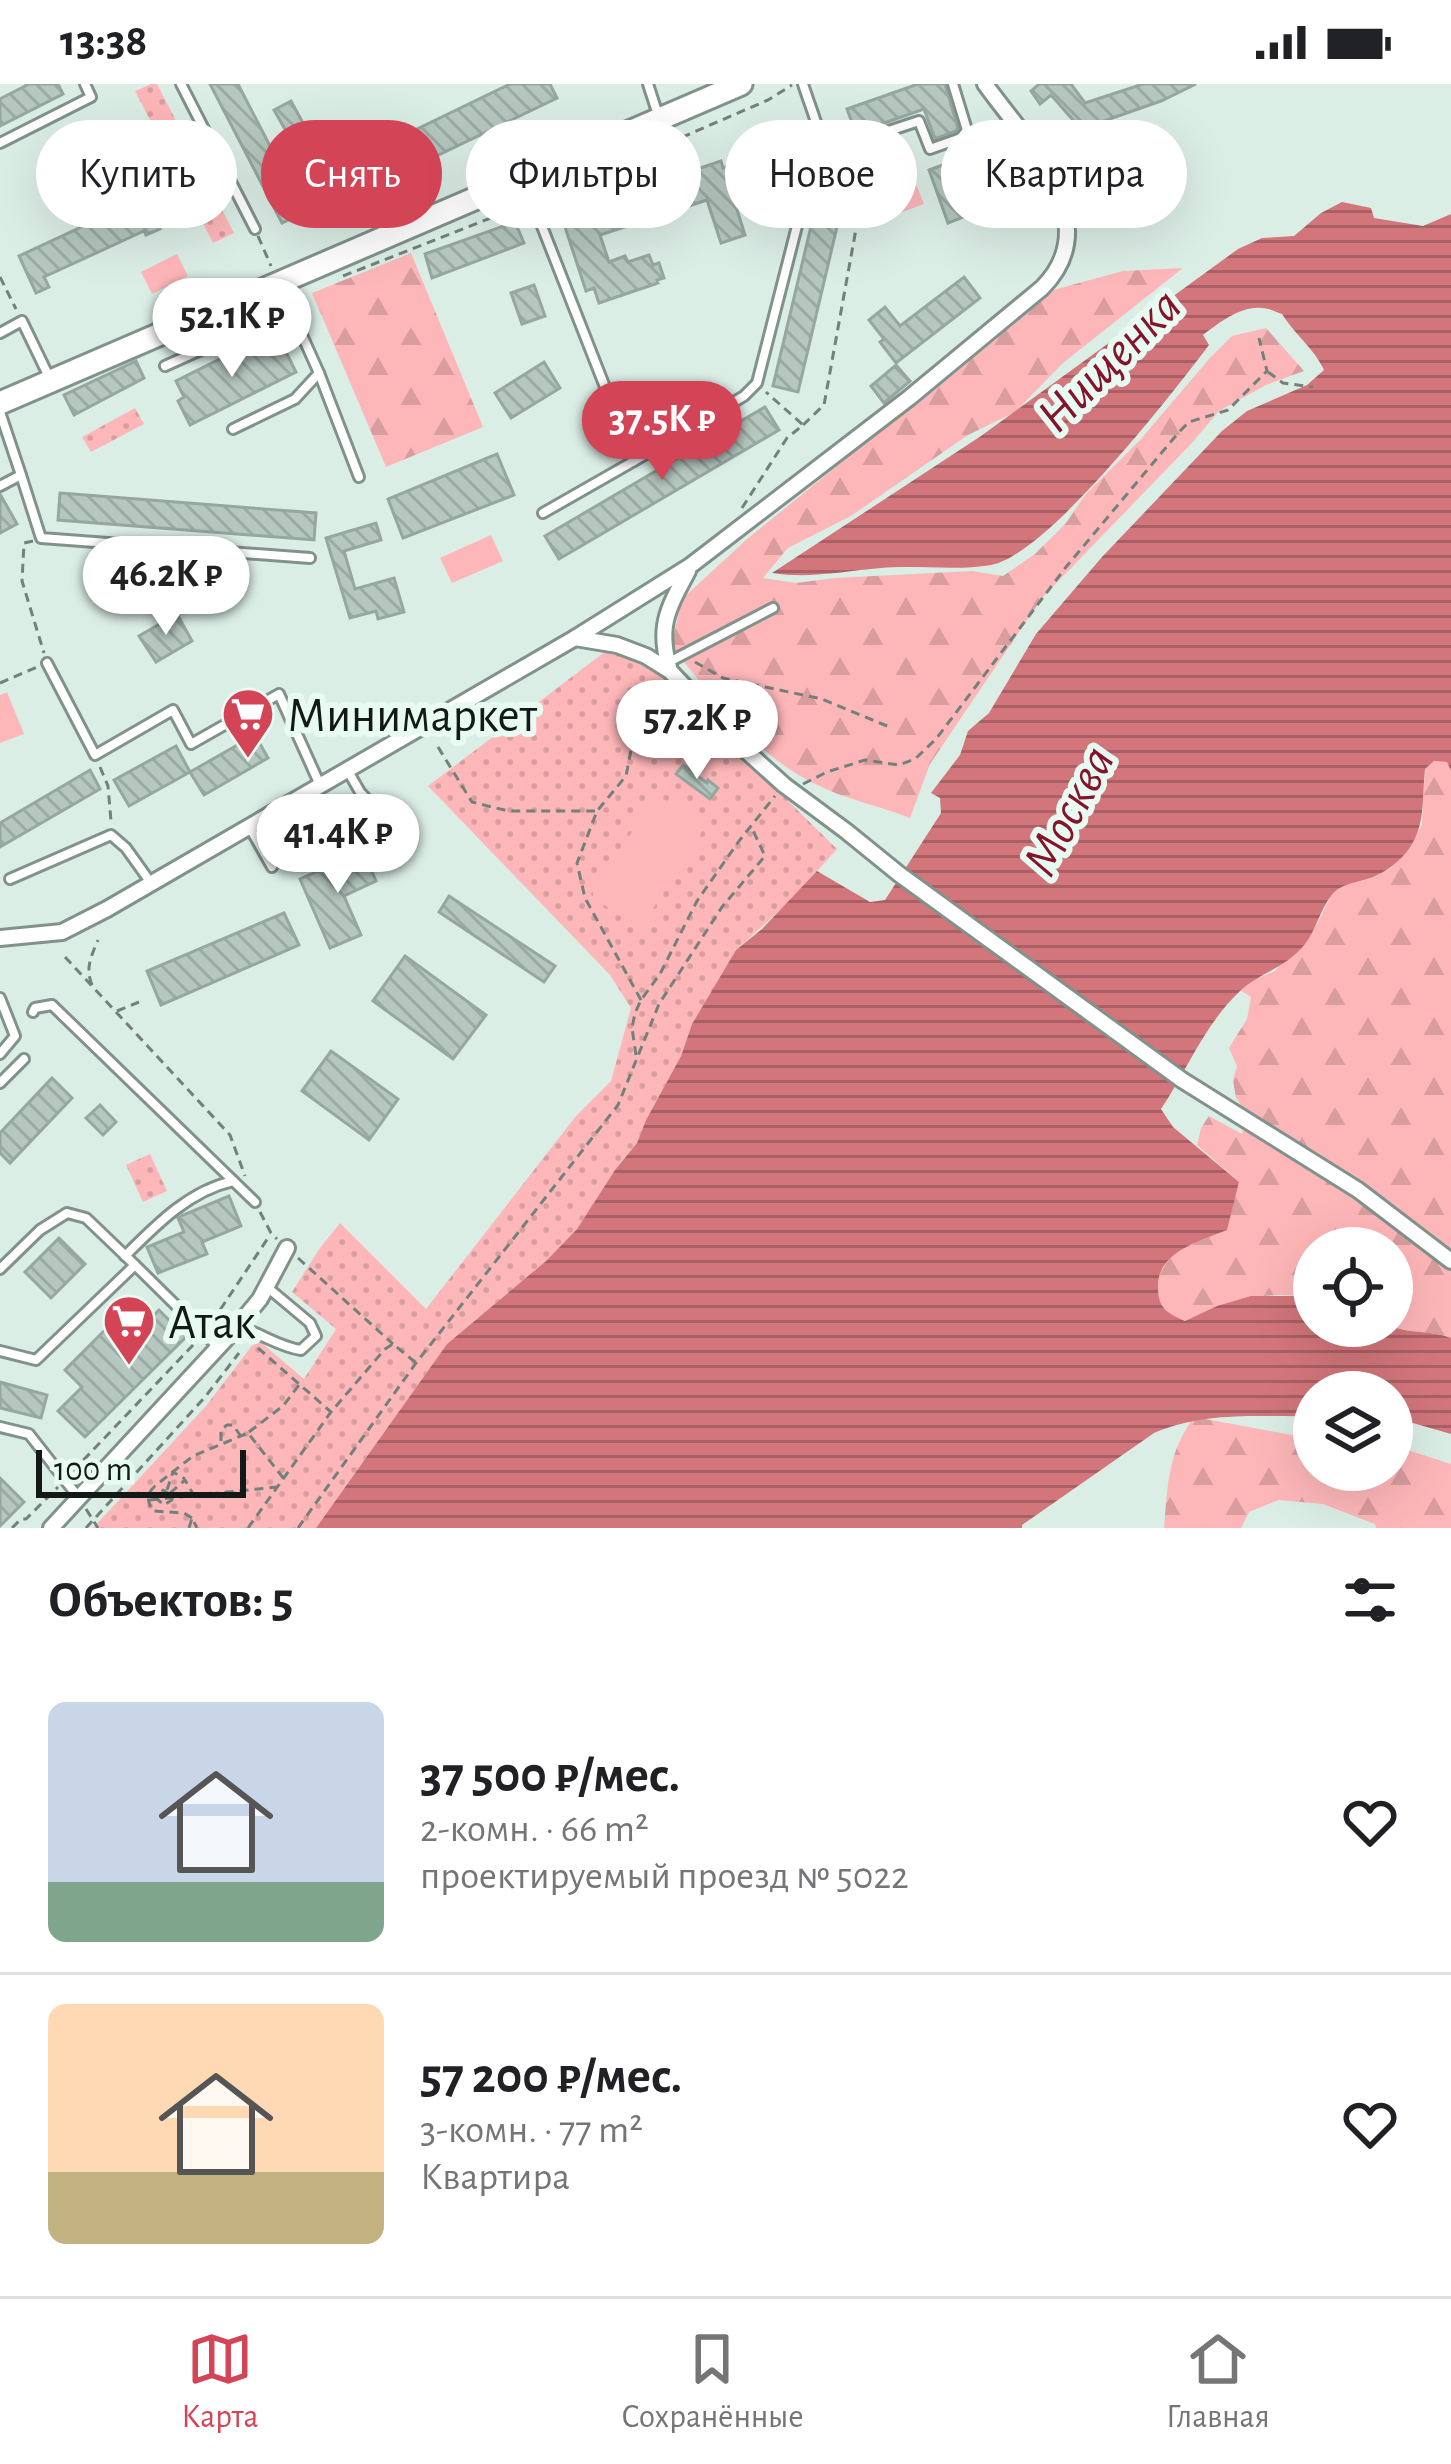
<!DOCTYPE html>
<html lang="ru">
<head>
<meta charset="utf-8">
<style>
  :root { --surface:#fff; --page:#f6f6f6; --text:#202124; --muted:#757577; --line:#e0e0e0; --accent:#d44457 }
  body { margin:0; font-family:"Alegreya Sans",sans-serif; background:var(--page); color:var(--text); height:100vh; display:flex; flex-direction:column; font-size:45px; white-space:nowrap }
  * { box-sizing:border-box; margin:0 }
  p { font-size:39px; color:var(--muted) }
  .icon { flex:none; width:66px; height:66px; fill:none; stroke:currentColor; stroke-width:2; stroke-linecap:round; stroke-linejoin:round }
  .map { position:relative; height:1444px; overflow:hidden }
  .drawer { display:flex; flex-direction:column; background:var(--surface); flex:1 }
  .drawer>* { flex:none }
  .guide { position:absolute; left:36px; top:36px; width:1380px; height:108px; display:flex; gap:24px }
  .fabs { position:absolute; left:1293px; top:1143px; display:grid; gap:24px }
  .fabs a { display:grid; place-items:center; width:120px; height:120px; border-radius:50%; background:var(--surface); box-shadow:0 12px 48px #0002; font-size:60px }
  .scale { position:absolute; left:36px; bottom:30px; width:210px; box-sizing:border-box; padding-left:12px; border:6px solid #121916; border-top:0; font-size:33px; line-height:42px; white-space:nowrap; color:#121916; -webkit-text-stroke:9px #e8fbf3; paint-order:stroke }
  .price { position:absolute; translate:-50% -102px; padding:0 27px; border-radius:42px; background:#fff; color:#222; font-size:39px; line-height:78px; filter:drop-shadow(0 3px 6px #0008) }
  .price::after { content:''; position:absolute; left:50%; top:72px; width:36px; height:27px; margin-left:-18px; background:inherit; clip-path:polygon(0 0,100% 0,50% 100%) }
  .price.on { background:var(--accent); color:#fff }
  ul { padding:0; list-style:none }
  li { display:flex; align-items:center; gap:36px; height:300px; padding:0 48px }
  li+li { border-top:3px solid var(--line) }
  li span { display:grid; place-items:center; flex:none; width:336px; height:240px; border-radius:18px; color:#555 }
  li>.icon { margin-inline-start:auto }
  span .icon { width:144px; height:144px; fill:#fffc; stroke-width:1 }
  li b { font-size:51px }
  h2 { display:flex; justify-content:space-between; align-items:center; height:144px; padding:0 48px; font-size:51px }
  .chip { padding:0 42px; border-radius:54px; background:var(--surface); box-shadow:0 12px 48px #0002; font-size:42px; line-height:108px }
  .chip.on { background:var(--accent); color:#fff }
  .status { display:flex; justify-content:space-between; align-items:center; height:84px; padding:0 60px; background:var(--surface); direction:ltr }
  .status svg { height:33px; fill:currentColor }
  .dock { display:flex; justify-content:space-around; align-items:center; height:168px; border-top:3px solid var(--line); background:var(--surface); font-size:33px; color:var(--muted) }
  .dock a { display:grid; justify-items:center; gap:6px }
  .dock .on { color:var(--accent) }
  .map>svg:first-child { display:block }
  .forest { fill:url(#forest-firs) }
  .park { fill:url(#park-dots) }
  .pitch { fill:#feb7b9 }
  .water { fill:url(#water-rules) }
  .building { fill:url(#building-back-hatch); stroke:#96a7a0; stroke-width:3 }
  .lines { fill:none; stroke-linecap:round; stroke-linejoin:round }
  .service-casing { stroke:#81928b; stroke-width:14 }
  .minor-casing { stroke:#81928b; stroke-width:20 }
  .secondary-casing { stroke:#81928b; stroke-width:27 }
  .path { stroke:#73807b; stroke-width:3; stroke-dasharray:9 6; stroke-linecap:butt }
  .service { stroke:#fff; stroke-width:8 }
  .minor { stroke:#fff; stroke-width:14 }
  .secondary { stroke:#fff; stroke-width:21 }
  .labels { text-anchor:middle; stroke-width:12; stroke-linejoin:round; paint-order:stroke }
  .poi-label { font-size:48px; fill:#121916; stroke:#e8fbf3; text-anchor:start }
  .water-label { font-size:51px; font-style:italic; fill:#85142a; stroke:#e8fbf3 }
</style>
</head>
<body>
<div class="status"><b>13:38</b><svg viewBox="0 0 49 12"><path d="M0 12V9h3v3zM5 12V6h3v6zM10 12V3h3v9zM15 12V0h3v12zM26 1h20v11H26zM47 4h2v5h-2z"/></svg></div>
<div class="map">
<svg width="1451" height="1444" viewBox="0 0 1451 1444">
  <defs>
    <pattern id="forest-firs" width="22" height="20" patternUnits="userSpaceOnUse" patternTransform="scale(3)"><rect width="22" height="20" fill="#feb7b9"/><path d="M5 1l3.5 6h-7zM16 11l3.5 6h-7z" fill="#d99d9e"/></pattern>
    <pattern id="park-dots" width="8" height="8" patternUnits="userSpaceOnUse" patternTransform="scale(3)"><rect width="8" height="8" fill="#feb7b9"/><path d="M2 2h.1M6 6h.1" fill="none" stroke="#d99d9e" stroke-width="1.8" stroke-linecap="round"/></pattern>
    <pattern id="water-rules" width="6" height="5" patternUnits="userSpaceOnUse" patternTransform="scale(3)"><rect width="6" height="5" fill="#d2767b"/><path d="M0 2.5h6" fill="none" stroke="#a96064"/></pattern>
    <pattern id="building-back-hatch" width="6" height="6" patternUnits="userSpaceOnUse" patternTransform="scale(3)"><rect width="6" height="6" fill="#b5c7bf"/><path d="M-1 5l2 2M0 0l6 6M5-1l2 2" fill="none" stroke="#9baaa3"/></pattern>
  </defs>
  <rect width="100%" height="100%" fill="#dbeee6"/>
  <g class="forest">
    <polygon points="411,169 483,343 386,383 312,209"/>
    <path d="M1183 184 1063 279 1015 328 968 351 851 432 788 464 763 494 796 499 835 494 972 487 1003 492 1035 470 1066 439 1085 411 1140 356 1209 275 1232 252 1266 244 1304 287 1266 301 1219 327 1191 360 1042 514 930 680 910 734C877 721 844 715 813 699 754 670 713 611 671 563L682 515 746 456 1053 206 1123 187Z"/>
    <path d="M1434 677 1448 678 1451 687V1254C1431 1246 1410 1250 1391 1242L1392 1164H1314V1214C1266 1205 1228 1217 1185 1237 1167 1229 1158 1224 1158 1203 1157 1168 1200 1157 1226 1146L1239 1098 1197 1061 1201 1044 1209 1032 1242 1050 1246 1029 1236 1014 1233 996 1237 982 1229 964 1247 935 1251 913 1240 906 1256 895 1275 887 1317 840 1331 812 1344 800 1369 795 1391 784 1410 764 1422 740 1425 685Z"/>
    <path d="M1194 1333 1292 1351 1308 1342 1314 1344V1386H1392V1361L1451 1380V1444H1376L1375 1440 1323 1420 1279 1416 1249 1428 1241 1444H1164C1168 1401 1167 1370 1194 1333Z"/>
  </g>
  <g class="park">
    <polygon points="151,0 157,0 234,149 213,159 135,7"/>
    <polygon points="135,324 144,340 91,368 82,353"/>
    <polygon points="606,567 647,578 837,765 790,817 736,866 692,940 681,972 646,1036 637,1059 615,1086 577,1145 546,1177 447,1260 316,1444 93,1444 206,1322 257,1255 304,1295 336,1245 292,1208 320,1164 340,1139 426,1225 576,1032 611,997 631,924 610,891 428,702"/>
    <polygon points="150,1070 167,1107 143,1118 126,1081"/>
  </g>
  <g class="pitch">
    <polygon points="911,88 924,120 878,137 865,105"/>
    <polygon points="177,170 188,192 152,210 141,188"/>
    <polygon points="491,451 503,477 452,499 440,474"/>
    <polygon points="7,608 24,650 0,659 0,611"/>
    <path d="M658 715C675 716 695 732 702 747L695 764 642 840 634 842 593 813V801L620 767 648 721Z"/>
  </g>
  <path class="water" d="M1342 118 1371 124 1374 134 1423 142 1451 130V687L1447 678 1434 677 1425 685C1422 713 1426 741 1409 765 1399 778 1387 787 1373 793 1358 799 1342 798 1331 812 1320 826 1316 846 1305 860 1285 885 1258 889 1238 909 1204 942 1187 986 1161 1025L1173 1043 1239 1098 1227 1146C1200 1157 1157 1168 1158 1203 1158 1224 1167 1229 1185 1237L1217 1222 1251 1212H1308L1314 1214V1242H1391C1410 1250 1431 1246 1451 1254V1350L1392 1333V1308H1314V1331L1311 1332C1258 1333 1205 1327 1154 1349L1022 1441V1444H316L447 1260 546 1177 577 1145 615 1086 637 1059 646 1036 681 972 692 940 736 866 762 845 817 787 870 818 885 816 941 729 940 714 931 709 960 671 968 647 989 629 1036 550 1102 473 1222 347 1247 327 1307 301 1324 286C1314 264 1295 251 1282 230 1275 228 1269 224 1262 224 1240 222 1219 239 1203 251L1209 261C1173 309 1046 472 991 481 959 487 914 481 881 484 844 487 809 495 772 489L981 352 1238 165 1262 154 1294 152 1321 129Z"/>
  <g class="building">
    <polygon points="29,0 58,0 63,10 0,42 0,15"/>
    <polygon points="210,0 238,0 304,128 282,139"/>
    <polygon points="510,0 550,0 557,14 426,77 411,48"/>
    <polygon points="918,0 945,0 958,44 956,47 935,55 924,25 856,49 847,25"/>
    <polygon points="1039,0 1071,0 1085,19 1143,0 1196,0 1161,17 1081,45 1051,11 1040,20 1031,7"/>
    <polygon points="291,17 310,52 294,61 274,26"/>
    <polygon points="805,56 816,88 801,93 810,117 803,123 792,127 783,100 734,116 745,151 721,159 707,116 600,151 609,178 625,172 628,178 649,171 653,181 659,179 664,194 657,196 658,199 599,219 594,204 586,207 564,140 578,135 576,130 672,98 671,94 721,77 723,84"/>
    <polygon points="960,75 979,127 948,139 929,86"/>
    <polygon points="133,119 141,135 153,129 160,145 146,151 144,147 44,193 49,203 36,209 19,172"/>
    <polygon points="515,138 524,159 432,194 425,170"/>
    <polygon points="812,138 837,143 798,308 773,302"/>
    <polygon points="964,193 980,214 896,279 880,258 884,255 869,236 885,223 900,242"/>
    <polygon points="534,201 545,232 522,240 511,209"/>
    <polygon points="258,256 264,269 282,260 296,288 190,341 178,317 184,313 176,297"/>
    <polygon points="136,277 144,294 74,331 64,311"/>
    <polygon points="544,278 560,304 511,334 495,309"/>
    <polygon points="896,281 910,297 884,319 871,302"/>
    <polygon points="765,323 779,346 559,475 545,452"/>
    <polygon points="497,370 514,411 403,454 388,415"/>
    <polygon points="60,409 316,429 314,456 58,436"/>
    <polygon points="0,410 17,440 0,449"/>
    <polygon points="376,439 381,456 344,467 355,505 394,494 404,528 378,535 376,527 350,534 326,454"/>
    <polygon points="177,530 192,557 156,578 139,552"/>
    <polygon points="255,651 268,674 204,711 190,688"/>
    <polygon points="176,662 190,688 129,722 114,696"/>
    <polygon points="683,681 707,699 708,696 718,704 710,715 676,690"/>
    <polygon points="90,686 100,705 0,763 0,739"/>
    <polygon points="363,767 376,797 344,812 361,851 330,864 300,795"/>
    <polygon points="449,812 555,882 544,898 439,828"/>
    <polygon points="284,829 299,861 161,921 147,887"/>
    <polygon points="405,872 486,931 453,975 373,917"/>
    <polygon points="331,967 398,1015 369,1056 302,1007"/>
    <polygon points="52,994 72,1014 10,1079 0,1069 0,1049"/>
    <polygon points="100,1021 116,1038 103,1051 86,1034"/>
    <polygon points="229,1112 241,1142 202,1158 207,1170 158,1189 147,1163 184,1148 178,1134 183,1131"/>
    <polygon points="59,1154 85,1180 51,1214 25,1188"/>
    <polygon points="133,1218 150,1235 159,1226 186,1253 85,1353 58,1327 82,1303 65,1286"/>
    <polygon points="0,1298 47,1311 41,1334 0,1324"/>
    <polygon points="0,1394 24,1418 0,1442"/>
  </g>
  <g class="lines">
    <g class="service-casing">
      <g id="service">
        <polyline points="181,0 255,145"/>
        <polyline points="648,0 659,34"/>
        <polyline points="0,59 91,13 85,0"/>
        <polyline points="852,59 919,37 930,65 961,54 967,46 953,0"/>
        <path d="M525 99 634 377 744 312 757 299 798 138C808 130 818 123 824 111 836 82 812 29 803 0"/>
        <polyline points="280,202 319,289 359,393"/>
        <polyline points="0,249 22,237 50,295"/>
        <polyline points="165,282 290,226"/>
        <polyline points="0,328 21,391 0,402"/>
        <polyline points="233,345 295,315 319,289"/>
        <polyline points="21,391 41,454 310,474"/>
        <polyline points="543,429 634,377"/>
        <polyline points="669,578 773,524"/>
        <polyline points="47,579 95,671 173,626 191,660 279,610 320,701"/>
        <polyline points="348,687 360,708 378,727"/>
        <polyline points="250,744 272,783"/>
        <polyline points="10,795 111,751 126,764 151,799"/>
        <polyline points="0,914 15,952 0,970"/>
        <polyline points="33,928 35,924 52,921 255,1118"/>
        <polyline points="0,999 24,975"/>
        <path d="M125 1172C157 1140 189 1107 233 1097"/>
        <polyline points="0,1185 40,1146 67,1129 86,1134 135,1181"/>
        <path d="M239 1243C261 1249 279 1263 301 1266L316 1252 310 1239 267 1203"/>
        <polyline points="0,1267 36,1276 135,1181 218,1263"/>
        <polyline points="0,1343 29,1350 79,1414"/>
      </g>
    </g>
    <g class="minor-casing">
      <g id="minor">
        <polyline points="575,554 617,561 646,572 670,587 744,665 784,701 846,747 899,790 1182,996 1358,1106 1451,1177"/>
        <path d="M670 587C657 543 667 526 688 487"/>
        <path d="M0 854 62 848 107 825 575 554 690 482 909 314 1042 204C1109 137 1025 56 985 0"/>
        <polyline points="51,1444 237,1243 260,1215 287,1164"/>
      </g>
    </g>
    <g class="secondary-casing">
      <polyline id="secondary" points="0,319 741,0"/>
    </g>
    <g class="path">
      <polyline points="544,113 768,16 792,1"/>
      <polyline points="258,152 271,182"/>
      <polyline points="343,192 524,121"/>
      <polyline points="0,193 16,225"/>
      <polyline points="1268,288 1283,299 1313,303"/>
      <polyline points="803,341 824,321 856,145 852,73"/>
      <polyline points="742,424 787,354 803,341 766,308"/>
      <polyline points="33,457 24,459 22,497 44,569"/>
      <polyline points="695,578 723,594 822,615 892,644"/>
      <polyline points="0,599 37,583"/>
      <polyline points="438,663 472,718 508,727 595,727"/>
      <polyline points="100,683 108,702 111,737"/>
      <polyline points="803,700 827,688 865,676 899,681 915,675 936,655 1066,483 1179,348 1189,338 1228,326 1267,287 1259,254"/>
      <polyline points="65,873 230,1051 245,1092"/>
      <path d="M92 901C85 884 91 873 98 856"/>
      <polyline points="641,916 585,814 577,779 597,727 626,692 634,651 648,621 656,592"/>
      <polyline points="117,927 139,918"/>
      <polyline points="636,971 632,944 635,929 641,916 660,890 697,817 739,757 775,712"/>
      <polyline points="260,1128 271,1149 277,1155"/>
      <polyline points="298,1174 393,1260"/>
      <polyline points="212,1238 270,1151"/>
      <polyline points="258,1264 331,1328"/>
      <polyline points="249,1348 283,1322 299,1301"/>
      <polyline points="221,1357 221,1346 227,1341 233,1341 240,1351"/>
      <polyline points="73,1387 195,1259"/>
      <polyline points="167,1406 173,1388 185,1395"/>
      <polyline points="169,1410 163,1406 157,1415 164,1421 172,1416 169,1410 185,1396 193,1410"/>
      <polyline points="150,1416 277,1403"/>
      <polyline points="86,1425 98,1444"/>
      <path d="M192 1434 184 1429 153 1427C147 1418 146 1410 155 1402L193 1372 248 1349 284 1395"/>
      <polyline points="12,1444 21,1435 26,1435 58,1403"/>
      <polyline points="86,1444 205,1313 239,1269"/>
      <polyline points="189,1444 192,1434 197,1444"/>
      <polyline points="248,1444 331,1328 385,1265 393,1260 415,1278"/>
      <polyline points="298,1444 416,1279 618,1021 659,920 722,823 765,772 751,742"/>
    </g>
    <use href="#service" class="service"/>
    <use href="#minor" class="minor"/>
    <use href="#secondary" class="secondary"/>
  </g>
  <defs>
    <g id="supermarket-pin" transform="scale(2.7)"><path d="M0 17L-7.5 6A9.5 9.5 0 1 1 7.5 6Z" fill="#d44457" stroke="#e8fbf3"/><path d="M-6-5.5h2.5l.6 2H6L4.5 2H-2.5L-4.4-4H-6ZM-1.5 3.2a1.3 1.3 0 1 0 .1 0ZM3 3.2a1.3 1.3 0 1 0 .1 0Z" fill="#fff"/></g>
  </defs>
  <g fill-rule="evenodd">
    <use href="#supermarket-pin" x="248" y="630"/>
    <use href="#supermarket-pin" x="129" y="1237"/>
  </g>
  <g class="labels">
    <g class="poi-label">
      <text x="287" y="647">Минимаркет</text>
      <text x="168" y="1254">Атак</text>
    </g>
    <g class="water-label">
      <text transform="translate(1108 275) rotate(-45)" y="18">Нищенка</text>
      <text transform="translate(1067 726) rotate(-62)" y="18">Москва</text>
    </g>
  </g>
</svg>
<div class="fabs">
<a><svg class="icon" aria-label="locate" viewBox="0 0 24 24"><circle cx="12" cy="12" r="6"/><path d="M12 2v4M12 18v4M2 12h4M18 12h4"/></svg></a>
<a><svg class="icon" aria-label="layers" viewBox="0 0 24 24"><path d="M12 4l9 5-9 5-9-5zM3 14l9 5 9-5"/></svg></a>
</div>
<div class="scale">100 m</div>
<b class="price" style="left:232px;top:296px">52.1K ₽</b>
<b class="price on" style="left:662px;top:399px">37.5K ₽</b>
<b class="price" style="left:166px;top:554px">46.2K ₽</b>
<b class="price" style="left:697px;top:698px">57.2K ₽</b>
<b class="price" style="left:338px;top:812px">41.4K ₽</b>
<div class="guide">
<a class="chip">Купить</a>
<a class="chip on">Снять</a>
<a class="chip">Фильтры</a>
<a class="chip">Новое</a>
<a class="chip">Квартира</a>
</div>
</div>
<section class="drawer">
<h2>Объектов: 5<svg class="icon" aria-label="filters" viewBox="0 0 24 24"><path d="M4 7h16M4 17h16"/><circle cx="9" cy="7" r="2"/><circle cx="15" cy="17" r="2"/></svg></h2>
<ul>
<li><span style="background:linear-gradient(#c9d6e8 75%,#7fa58c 0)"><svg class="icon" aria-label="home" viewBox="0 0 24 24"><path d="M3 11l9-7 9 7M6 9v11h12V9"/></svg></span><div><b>37 500 ₽/мес.</b><p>2-комн. · 66 m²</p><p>проектируемый проезд № 5022</p></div><svg class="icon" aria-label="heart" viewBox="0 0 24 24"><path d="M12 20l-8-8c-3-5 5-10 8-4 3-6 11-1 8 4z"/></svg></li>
<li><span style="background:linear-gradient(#ffd9b3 70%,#c2b280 0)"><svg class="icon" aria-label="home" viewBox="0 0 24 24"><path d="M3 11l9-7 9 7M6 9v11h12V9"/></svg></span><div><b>57 200 ₽/мес.</b><p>3-комн. · 77 m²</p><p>Квартира</p></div><svg class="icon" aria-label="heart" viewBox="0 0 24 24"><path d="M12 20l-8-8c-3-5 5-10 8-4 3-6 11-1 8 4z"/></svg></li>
</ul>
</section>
<nav class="dock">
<a class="on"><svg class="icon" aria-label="map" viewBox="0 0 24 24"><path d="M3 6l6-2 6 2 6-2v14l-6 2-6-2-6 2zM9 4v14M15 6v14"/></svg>Карта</a>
<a><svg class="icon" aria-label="saved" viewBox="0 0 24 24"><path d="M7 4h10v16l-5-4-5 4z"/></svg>Сохранённые</a>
<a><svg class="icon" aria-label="home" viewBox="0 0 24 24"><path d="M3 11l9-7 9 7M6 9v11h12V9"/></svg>Главная</a>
</nav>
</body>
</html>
